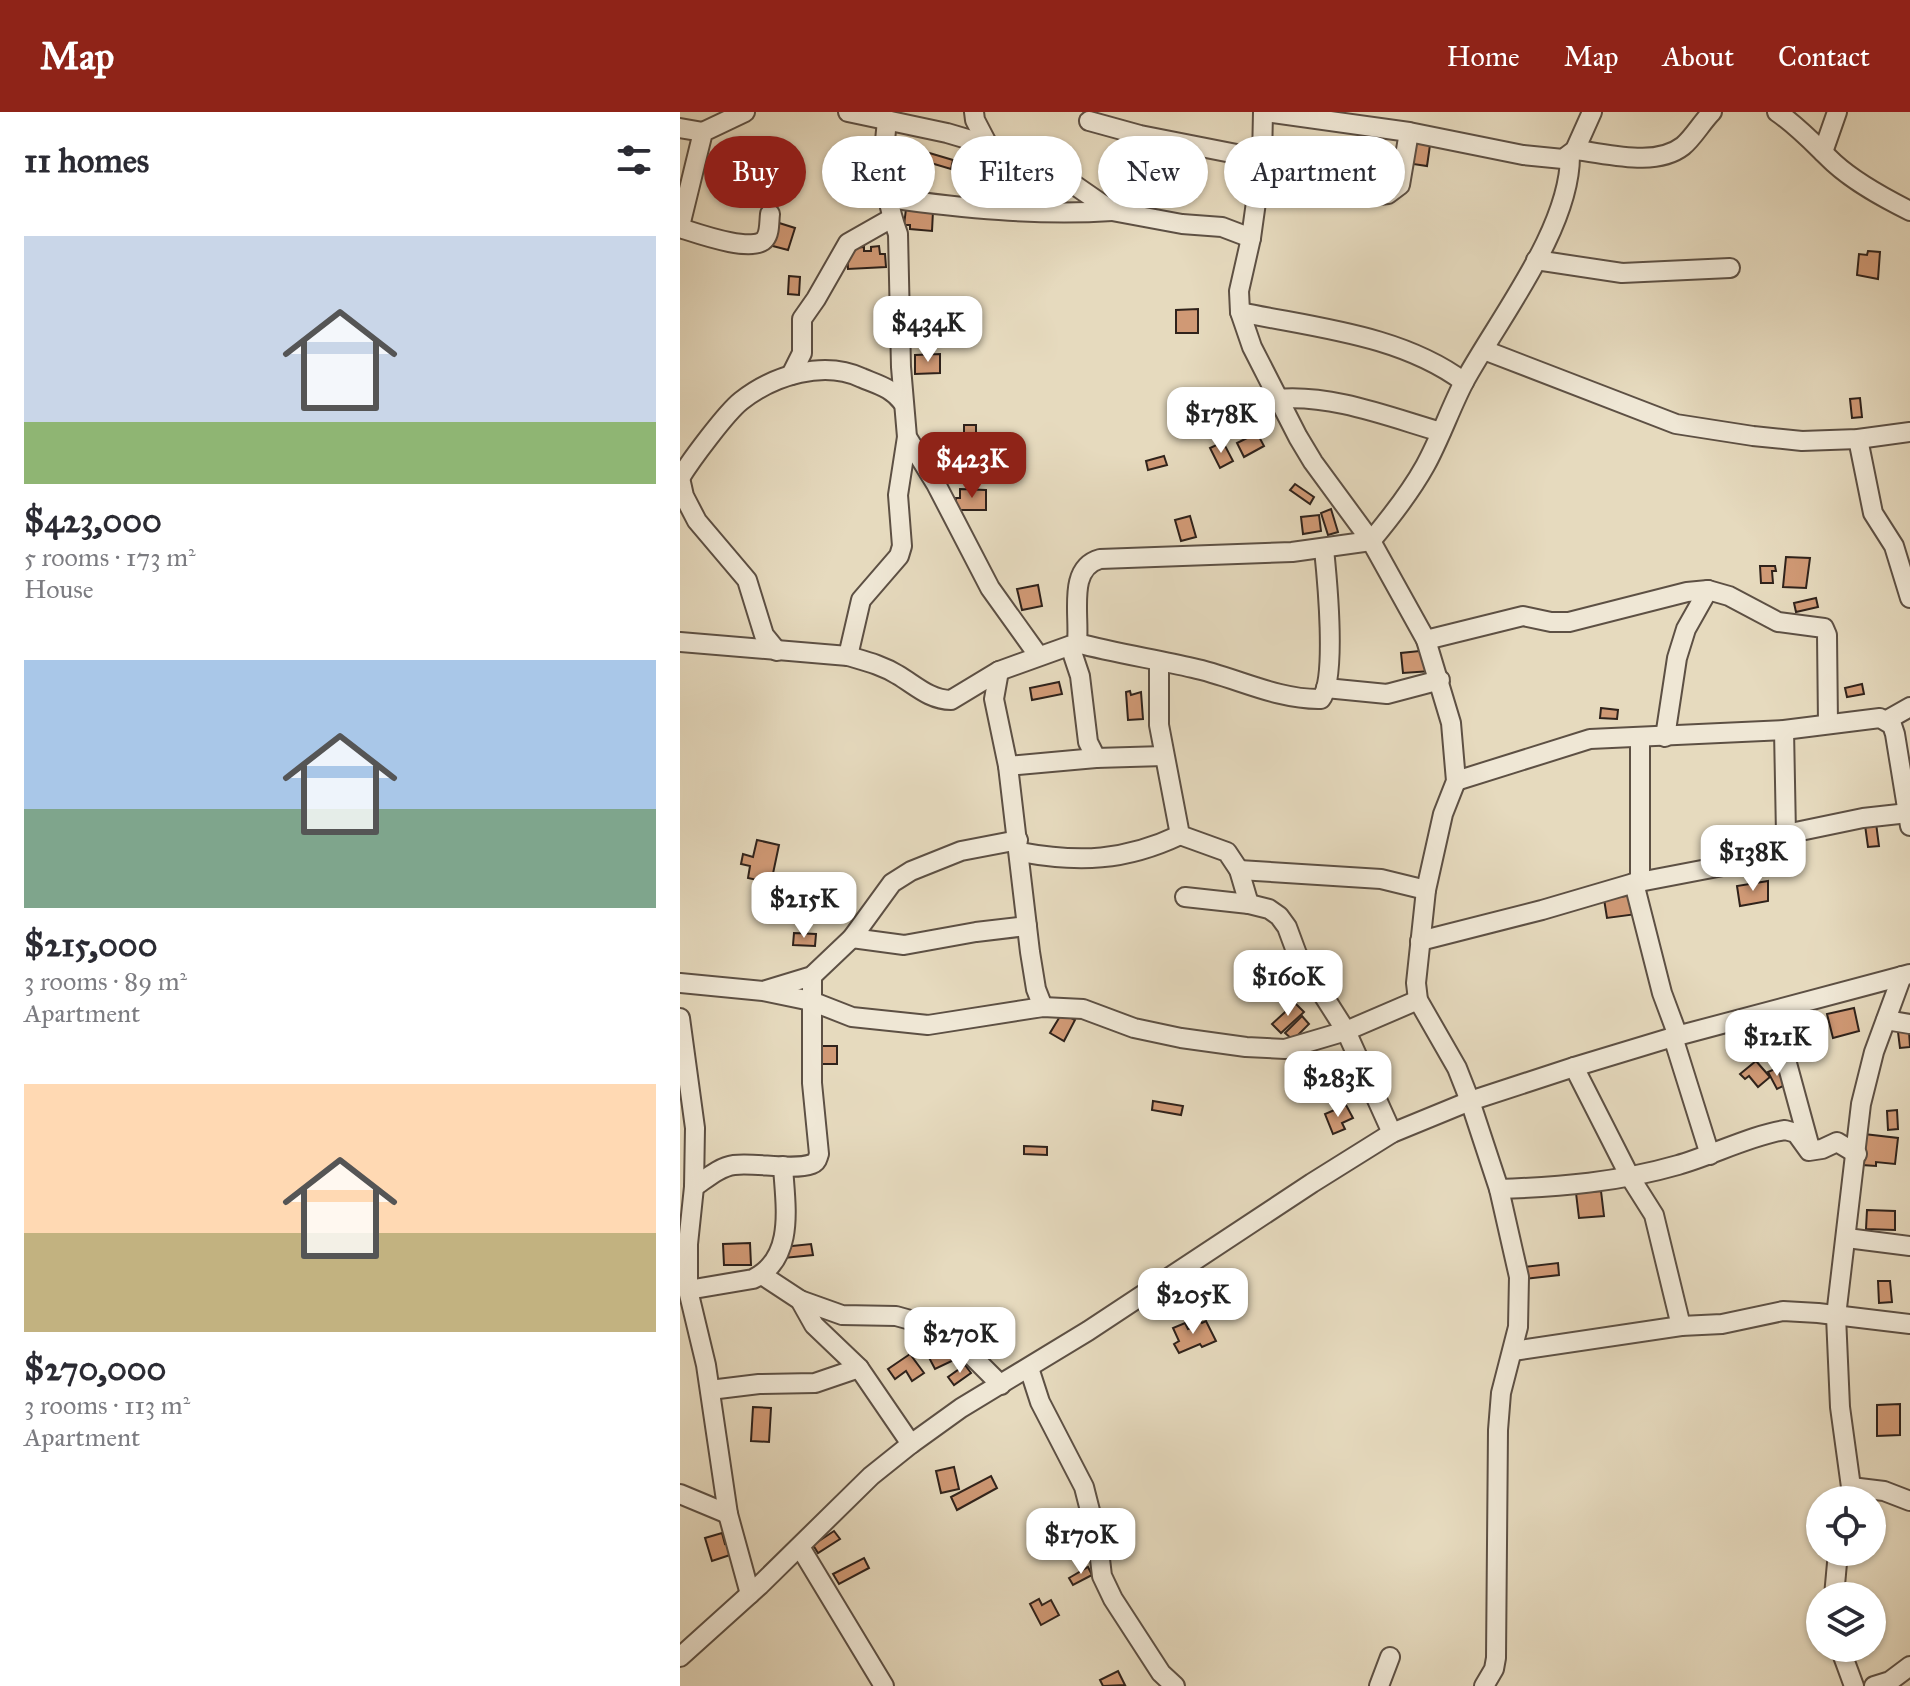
<!DOCTYPE html>
<html lang="en">
<head>
<meta charset="utf-8">
<style>
  :root { --surface:#fff; --page:#f2f2f3; --text:#2b2b33; --muted:#7c7c81; --accent:#8f2418 }
  body { margin:0; font-family:"IM FELL Great Primer",serif; background:var(--page); color:var(--text); height:100vh; display:flex; flex-direction:column; font-size:30px; white-space:nowrap }
  * { box-sizing:border-box; margin:0 }
  p { font-size:26px; color:var(--muted) }
  .icon { flex:none; width:44px; height:44px; fill:none; stroke:currentColor; stroke-width:2; stroke-linecap:round; stroke-linejoin:round }
  .map { position:relative; flex:1; overflow:hidden }
  .sheet { display:flex; flex-direction:column; background:var(--surface); width:680px }
  .sheet>* { flex:none }
  .hud { position:absolute; left:24px; top:24px; width:760px; height:72px; display:flex; gap:16px }
  .buttons { position:absolute; left:1126px; top:1374px; display:grid; gap:16px }
  .buttons a { display:grid; place-items:center; width:80px; height:80px; border-radius:50%; background:var(--surface); box-shadow:0 2px 6px #0004; font-size:40px }
  .price { position:absolute; translate:-50% -68px; padding:0 18px; border-radius:16px; background:#fff; color:#222; font-size:26px; line-height:52px; filter:drop-shadow(0 2px 4px #0008) }
  .price::after { content:''; position:absolute; left:50%; top:48px; width:24px; height:18px; margin-left:-12px; background:inherit; clip-path:polygon(0 0,100% 0,50% 100%) }
  .price.selected { background:var(--accent); color:#fff }
  ul { padding:0; list-style:none }
  li { display:grid; align-content:center; gap:16px; height:424px; padding:0 24px }
  li span { display:grid; place-items:center; height:248px; border-radius:0px; color:#555 }
  li>.icon { margin-inline-start:auto }
  span .icon { width:144px; height:144px; fill:#fffc; stroke-width:1 }
  li b { font-size:34px }
  h2 { display:flex; justify-content:space-between; align-items:center; height:96px; padding:0 24px; font-size:34px }
  .chip { padding:0 28px; border-radius:36px; background:var(--surface); box-shadow:0 2px 6px #0004; font-size:28px; line-height:72px }
  .chip.selected { background:var(--accent); color:#fff }
  header { display:flex; align-items:center; gap:48px; box-sizing:border-box; height:112px; padding:0 40px; background:var(--accent); color:#fff }
  header strong { font-size:38px }
  nav { display:flex; gap:44px; margin-inline-start:auto; font-size:28px }
  main { display:flex; flex:1; min-height:0 }
  .map>svg:first-child { display:block }
  .building { fill:#d09975; stroke:#2f221b; stroke-width:2 }
  .lines { fill:none; stroke-linecap:round; stroke-linejoin:round }
  .minor-casing { stroke:#5d5044; stroke-width:22 }
  .minor { stroke:#efe7d5; stroke-width:18 }
</style>
</head>
<body>
<header>
<strong>Map</strong>
<nav><a>Home</a><a>Map</a><a>About</a><a>Contact</a></nav>
</header>
<main>
<section class="sheet">
<h2>11 homes<svg class="icon" aria-label="filters" viewBox="0 0 24 24"><path d="M4 7h16M4 17h16"/><circle cx="9" cy="7" r="2"/><circle cx="15" cy="17" r="2"/></svg></h2>
<ul>
<li><span style="background:linear-gradient(#c9d6e8 75%,#8fb573 0)"><svg class="icon" aria-label="home" viewBox="0 0 24 24"><path d="M3 11l9-7 9 7M6 9v11h12V9"/></svg></span><div><b>$423,000</b><p>5 rooms · 173 m²</p><p>House</p></div></li>
<li><span style="background:linear-gradient(#a9c7e8 60%,#7fa58c 0)"><svg class="icon" aria-label="home" viewBox="0 0 24 24"><path d="M3 11l9-7 9 7M6 9v11h12V9"/></svg></span><div><b>$215,000</b><p>3 rooms · 89 m²</p><p>Apartment</p></div></li>
<li><span style="background:linear-gradient(#ffd9b3 60%,#c2b280 0)"><svg class="icon" aria-label="home" viewBox="0 0 24 24"><path d="M3 11l9-7 9 7M6 9v11h12V9"/></svg></span><div><b>$270,000</b><p>3 rooms · 113 m²</p><p>Apartment</p></div></li>
</ul>
</section>
<div class="map">
<svg width="1230" height="1574" viewBox="0 0 1230 1574">
  <rect width="100%" height="100%" fill="#e6dabe"/>
  <filter id="stains"><feTurbulence type="fractalNoise" baseFrequency=".0025" numOctaves="4"/><feColorMatrix values="0 0 0 0 .2 0 0 0 0 .09 0 0 0 0 .02 0 0 0 .5 -.17"/></filter>
  <radialGradient id="worn" r=".72"><stop offset=".6" stop-color="#630" stop-opacity="0"/><stop offset="1" stop-color="#630" stop-opacity=".3"/></radialGradient>
  <g class="building">
    <polygon points="736,31 750,33 747,54 733,52"/>
    <polygon points="246,40 273,48 271,57 244,49"/>
    <polygon points="226,97 253,99 252,119 230,117 230,113 224,113"/>
    <polygon points="96,110 115,116 108,138 89,133"/>
    <polygon points="199,134 200,142 205,142 206,155 168,157 167,136 184,135 184,139 191,139 191,135"/>
    <polygon points="1188,139 1200,140 1198,167 1177,163 1179,142 1187,143"/>
    <polygon points="109,164 120,165 119,183 108,182"/>
    <polygon points="518,197 518,221 496,221 496,198"/>
    <polygon points="260,242 260,261 235,262 235,243"/>
    <polygon points="1180,286 1182,305 1172,306 1170,287"/>
    <rect x="284" y="313" width="12" height="17"/>
    <polygon points="577,321 584,334 564,345 557,331"/>
    <polygon points="543,330 553,349 540,356 530,336"/>
    <polygon points="258,340 280,341 278,370 258,369"/>
    <polygon points="484,344 487,353 468,358 466,349"/>
    <polygon points="615,372 634,385 630,392 610,378"/>
    <polygon points="280,377 306,378 306,398 275,398 276,386 280,386"/>
    <polygon points="651,397 658,420 648,423 641,401"/>
    <polygon points="639,403 641,419 623,422 621,405"/>
    <polygon points="510,404 516,425 501,429 495,408"/>
    <polygon points="1106,445 1130,446 1126,476 1103,475"/>
    <polygon points="1080,454 1095,454 1096,459 1092,459 1093,471 1081,471"/>
    <polygon points="358,473 362,494 342,498 337,477"/>
    <polygon points="1136,486 1138,495 1116,500 1114,491"/>
    <polygon points="749,538 751,559 723,561 721,541"/>
    <polygon points="379,570 382,582 352,588 350,576"/>
    <polygon points="1182,572 1184,582 1167,585 1165,576"/>
    <polygon points="450,579 451,583 461,580 463,607 448,608 446,580"/>
    <polygon points="921,596 938,598 937,607 920,606"/>
    <polygon points="1196,711 1199,734 1188,735 1185,713"/>
    <polygon points="77,728 99,733 91,771 68,766 70,754 61,752 63,742 73,745"/>
    <polygon points="1088,769 1088,789 1060,794 1057,774"/>
    <polygon points="954,783 957,802 927,806 924,787"/>
    <polygon points="114,821 136,822 135,834 113,833"/>
    <polygon points="615,891 624,900 601,921 592,912"/>
    <polygon points="1174,896 1179,919 1153,926 1147,902"/>
    <polygon points="382,901 395,908 384,929 370,921"/>
    <polygon points="622,904 629,912 613,928 605,921"/>
    <polygon points="1085,906 1088,920 1058,927 1055,913"/>
    <polygon points="1229,919 1230,935 1220,936 1218,920"/>
    <polygon points="140,934 157,934 157,952 141,952"/>
    <polygon points="1076,949 1090,965 1078,975 1069,964 1065,967 1060,962"/>
    <polygon points="1097,956 1105,973 1097,977 1088,960"/>
    <polygon points="473,989 503,994 501,1003 472,998"/>
    <polygon points="666,993 673,1006 662,1011 665,1017 653,1022 645,1002"/>
    <polygon points="1217,998 1218,1017 1208,1018 1207,999"/>
    <polygon points="1184,1022 1218,1026 1215,1052 1196,1050 1196,1054 1182,1053"/>
    <polygon points="344,1034 367,1035 367,1043 344,1042"/>
    <polygon points="921,1079 924,1104 899,1106 896,1081"/>
    <polygon points="1187,1098 1215,1099 1215,1118 1186,1117"/>
    <polygon points="70,1131 71,1153 44,1153 43,1132"/>
    <polygon points="131,1132 133,1143 104,1146 103,1135"/>
    <polygon points="878,1151 879,1163 844,1167 843,1155"/>
    <polygon points="1198,1169 1210,1169 1212,1190 1199,1191"/>
    <polygon points="520,1207 522,1211 526,1209 536,1229 522,1235 520,1232 499,1241 494,1232 499,1229 493,1216 505,1211 508,1217 514,1215 512,1211"/>
    <polygon points="268,1226 278,1246 255,1257 245,1238"/>
    <polygon points="230,1242 244,1261 232,1269 226,1259 215,1267 208,1257"/>
    <polygon points="285,1253 291,1261 274,1273 268,1265"/>
    <polygon points="1220,1292 1220,1323 1197,1324 1197,1293"/>
    <polygon points="73,1295 91,1296 89,1330 71,1329"/>
    <polygon points="274,1355 279,1377 261,1381 256,1359"/>
    <polygon points="311,1364 317,1376 277,1398 271,1385"/>
    <polygon points="154,1419 160,1427 138,1441 133,1433"/>
    <polygon points="42,1421 45,1432 50,1431 53,1442 32,1449 25,1426"/>
    <polygon points="184,1446 189,1456 159,1472 153,1462"/>
    <polygon points="408,1455 412,1463 393,1473 389,1466"/>
    <polygon points="359,1487 362,1493 371,1488 379,1503 361,1513 350,1492"/>
    <polygon points="438,1559 445,1573 423,1574 420,1568"/>
  </g>
  <g class="lines">
    <g class="minor-casing">
      <g id="minor">
        <polyline points="168,0 267,21 345,44 393,72 432,99 502,112 542,115 571,126"/>
        <polyline points="294,0 295,8 308,33"/>
        <polyline points="583,0 582,47 571,126 559,179 560,200 572,235 618,325 633,350 691,429 746,528 771,611 776,669 763,702 746,778 736,871 738,888 777,956 790,989 819,1077 839,1165 838,1215 821,1281 818,1318 816,1546 814,1557 804,1574"/>
        <polyline points="586,0 729,20 843,43 883,47 895,38 912,0"/>
        <path d="M1097 0C1119 15 1135 33 1154 51 1176 71 1204 86 1230 99"/>
        <path d="M207 8C202 48 204 85 218 122L221 255 227 325 256 372 310 476 358 543"/>
        <polyline points="409,9 460,23 582,47"/>
        <polyline points="0,16 23,20"/>
        <path d="M895 38C926 41 975 56 1003 34 1013 26 1022 10 1032 0"/>
        <polyline points="1143,40 1157,0"/>
        <polyline points="580,56 624,68 674,71 699,83 708,82 720,73 729,20"/>
        <path d="M208 86C282 96 356 104 432 99"/>
        <polyline points="0,114 23,20 65,0"/>
        <path d="M0 116C16 121 74 142 85 127 90 121 89 110 90 102"/>
        <polyline points="856,148 942,161 1050,156"/>
        <path d="M560 200C636 216 721 223 784 270"/>
        <polyline points="804,238 996,312 1073,324 1122,329 1178,327 1230,320"/>
        <polyline points="111,263 122,241 122,207 136,187 168,131 212,106"/>
        <path d="M597 287C652 282 709 305 761 320"/>
        <polyline points="1178,327 1193,401 1214,434 1230,486"/>
        <path d="M0 366C11 348 46 301 61 289 94 263 144 248 182 266 199 273 212 276 223 291"/>
        <polyline points="0,366 4,384 17,409 67,468 84,523 97,539"/>
        <polyline points="746,528 843,504 871,510 889,510 1007,480 1028,478 1049,484 1098,510 1144,516 1147,523 1148,611"/>
        <path d="M0 530 168 544C185 549 202 553 218 563 235 573 250 588 271 588L319 559 397 531C400 502 387 456 420 447L612 440 691 429C711 405 730 381 745 354 760 327 770 297 784 270 819 206 890 117 890 44"/>
        <path d="M397 531C435 541 474 547 513 556 555 565 597 588 641 587 657 567 647 466 644 437"/>
        <polyline points="390,534 400,564 408,630 416,646"/>
        <polyline points="168,544 181,488 219,444 222,434 218,383 227,325"/>
        <polyline points="479,550 479,613 500,723 547,740 559,758 569,792"/>
        <polyline points="319,559 314,587 328,654 350,840 356,877 363,895"/>
        <polyline points="646,576 707,582 760,568"/>
        <polyline points="1207,608 1230,595"/>
        <polyline points="985,625 997,546 1006,517 1028,478"/>
        <polyline points="328,654 416,646 484,644"/>
        <polyline points="776,669 910,627 1104,618 1200,606 1212,613 1215,622 1230,714"/>
        <polyline points="1106,722 1183,706 1228,701"/>
        <path d="M340 740C399 751 445 749 500 723"/>
        <polyline points="559,758 701,767 746,778"/>
        <polyline points="960,770 960,626"/>
        <polyline points="954,771 982,881 998,924"/>
        <polyline points="505,785 569,792 589,797 599,804 607,815 617,842 666,919 712,1021"/>
        <polyline points="172,826 224,833 296,820 347,814"/>
        <polyline points="740,829 862,798 954,771 1095,744 1103,739 1106,722 1104,618"/>
        <polyline points="0,871 83,879 131,889 172,905 248,913 363,895 403,897 454,916 501,926 566,935 605,937 666,919 738,888"/>
        <polyline points="86,878 132,864 172,826 212,771 231,759 281,739 338,728"/>
        <polyline points="1093,900 1129,1032"/>
        <polyline points="0,906 15,1016 14,1075 8,1132 8,1178 26,1253 48,1402 70,1482"/>
        <polyline points="1206,908 1230,912"/>
        <polyline points="993,925 1030,1043"/>
        <polyline points="894,955 950,1065 974,1103 1001,1214"/>
        <path d="M14 1075C26 1067 39 1055 54 1053 75 1050 112 1059 132 1052 138 1050 137 1047 139 1042L132 971V864"/>
        <path d="M819 1077C880 1075 939 1070 998 1053 1030 1044 1075 1022 1105 1018L1116 1021 1129 1039 1142 1037 1157 1030 1177 1042"/>
        <polyline points="1167,1126 1230,1134"/>
        <polyline points="82,1163 120,1188 134,1213 179,1256 231,1332"/>
        <path d="M8 1178 73 1167C116 1146 105 1092 103 1054"/>
        <polyline points="120,1188 162,1203 216,1204 252,1214 285,1237 321,1273"/>
        <polyline points="833,1239 1001,1214 1042,1212 1103,1199 1138,1201 1230,1212"/>
        <polyline points="349,1256 360,1290 404,1375 418,1430 422,1464 433,1487 481,1561 495,1574"/>
        <polyline points="30,1278 79,1272 135,1271 179,1256"/>
        <polyline points="1171,1375 1204,1379 1230,1389"/>
        <polyline points="0,1382 48,1402"/>
        <polyline points="1169,1388 1171,1375 1160,1295 1156,1204 1181,992 1194,940 1222,864"/>
        <polyline points="120,1435 204,1574"/>
        <polyline points="1154,1484 1158,1440"/>
        <polyline points="1160,1536 1174,1574"/>
        <polyline points="0,1545 80,1473 191,1364 231,1332 281,1296 408,1219 632,1071 712,1021 790,989 894,955 993,925 1230,862"/>
        <polyline points="699,1574 710,1545"/>
        <polyline points="1194,1574 1210,1569 1230,1554"/>
      </g>
    </g>
    <use href="#minor" class="minor"/>
  </g>
  <rect width="100%" height="100%" filter="url(#stains)"/>
  <rect width="100%" height="100%" fill="url(#worn)"/>
</svg>
<div class="buttons">
<a><svg class="icon" aria-label="locate" viewBox="0 0 24 24"><circle cx="12" cy="12" r="6"/><path d="M12 2v4M12 18v4M2 12h4M18 12h4"/></svg></a>
<a><svg class="icon" aria-label="layers" viewBox="0 0 24 24"><path d="M12 4l9 5-9 5-9-5zM3 14l9 5 9-5"/></svg></a>
</div>
<b class="price" style="left:248px;top:252px">$434K</b>
<b class="price" style="left:541px;top:343px">$178K</b>
<b class="price selected" style="left:292px;top:388px">$423K</b>
<b class="price" style="left:1073px;top:781px">$138K</b>
<b class="price" style="left:124px;top:828px">$215K</b>
<b class="price" style="left:608px;top:906px">$160K</b>
<b class="price" style="left:1097px;top:966px">$121K</b>
<b class="price" style="left:658px;top:1007px">$283K</b>
<b class="price" style="left:513px;top:1224px">$205K</b>
<b class="price" style="left:280px;top:1263px">$270K</b>
<b class="price" style="left:401px;top:1464px">$170K</b>
<div class="hud">
<a class="chip selected">Buy</a>
<a class="chip">Rent</a>
<a class="chip">Filters</a>
<a class="chip">New</a>
<a class="chip">Apartment</a>
</div>
</div>
</main>
</body>
</html>
